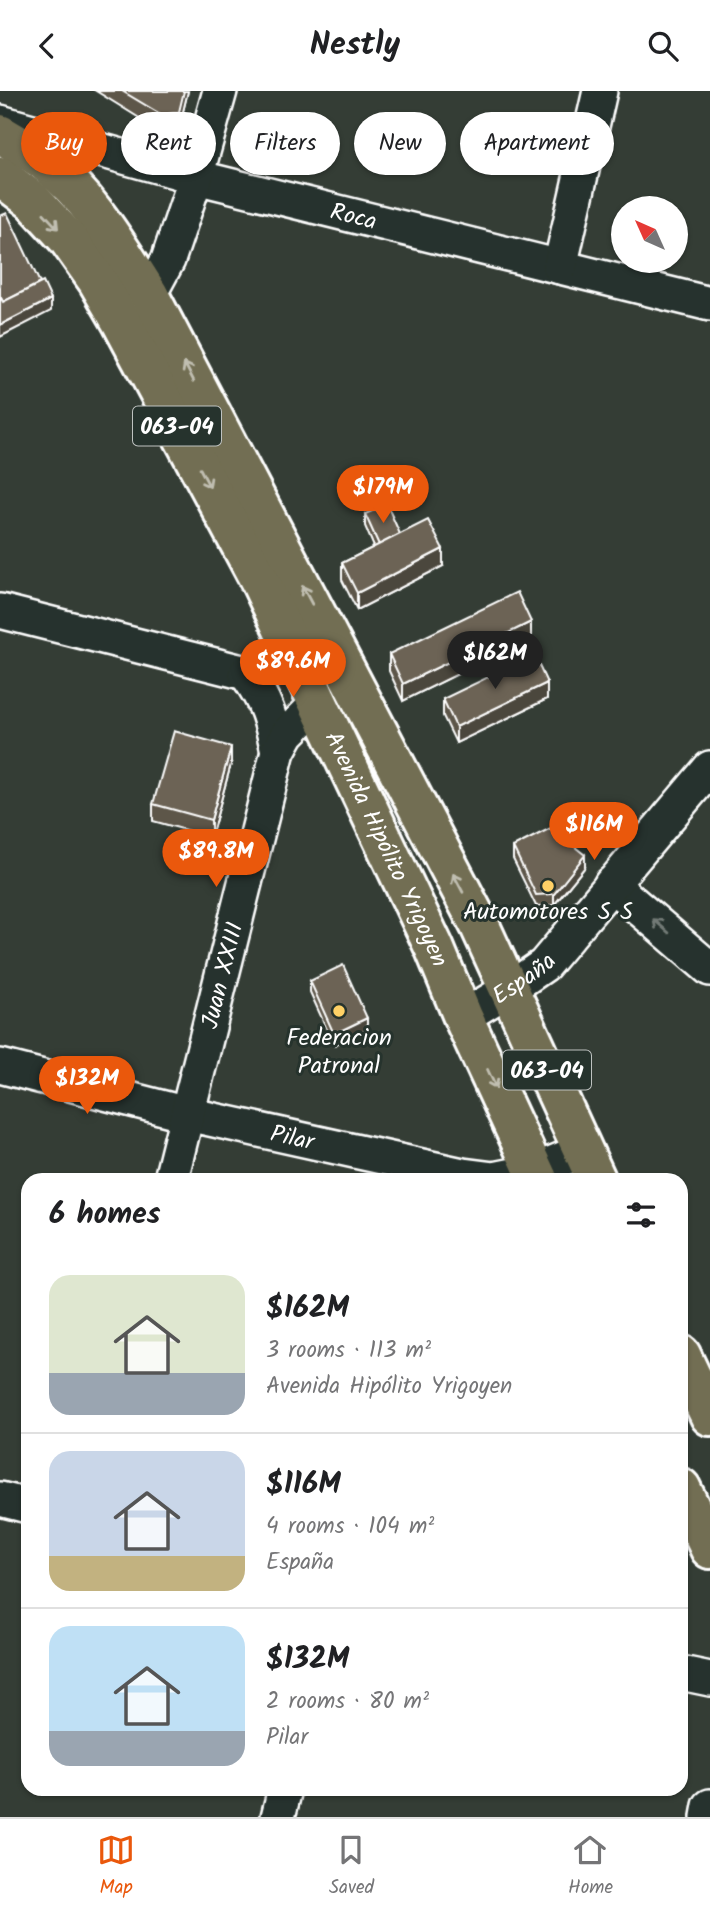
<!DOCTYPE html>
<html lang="en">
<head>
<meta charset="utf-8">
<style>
  :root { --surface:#fff; --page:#f2f2f2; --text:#202124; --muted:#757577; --line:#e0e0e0; --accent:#ea580c }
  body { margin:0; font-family:Kalam,sans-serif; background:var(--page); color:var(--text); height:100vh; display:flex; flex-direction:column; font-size:26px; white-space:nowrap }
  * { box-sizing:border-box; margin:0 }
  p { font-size:23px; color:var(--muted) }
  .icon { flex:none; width:38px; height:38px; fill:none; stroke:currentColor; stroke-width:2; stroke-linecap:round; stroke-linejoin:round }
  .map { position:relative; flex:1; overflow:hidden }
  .panel { position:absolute; left:21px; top:1082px; width:667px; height:623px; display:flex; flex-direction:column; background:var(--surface); border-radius:21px; box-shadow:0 2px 5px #0004 }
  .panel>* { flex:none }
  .top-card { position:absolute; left:21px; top:21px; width:668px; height:63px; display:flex; gap:14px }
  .needle { width:46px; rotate:315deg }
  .controls { position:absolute; left:611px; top:105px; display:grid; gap:14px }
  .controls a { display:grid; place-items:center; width:77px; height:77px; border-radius:50%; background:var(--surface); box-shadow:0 2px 5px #0004; font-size:35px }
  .price { position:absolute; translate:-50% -60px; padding:0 16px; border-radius:24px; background:var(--accent); color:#fff; font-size:23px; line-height:46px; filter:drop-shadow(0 2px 4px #0008) }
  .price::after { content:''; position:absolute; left:50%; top:42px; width:21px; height:16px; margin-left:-10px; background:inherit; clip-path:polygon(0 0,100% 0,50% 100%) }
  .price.current { background:#222; color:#fff }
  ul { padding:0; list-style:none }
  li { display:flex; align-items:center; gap:21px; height:175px; padding:0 28px }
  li+li { border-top:2px solid var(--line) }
  li span { display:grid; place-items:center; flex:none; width:196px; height:140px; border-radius:21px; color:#555 }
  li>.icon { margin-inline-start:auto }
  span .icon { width:84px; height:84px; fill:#fffc; stroke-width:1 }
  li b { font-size:30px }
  h2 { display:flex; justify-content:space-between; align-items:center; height:84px; padding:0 28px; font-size:30px }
  .chip { padding:0 24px; border-radius:32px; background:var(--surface); box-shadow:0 2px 5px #0004; font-size:24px; line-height:63px }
  .chip.current { background:var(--accent); color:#fff }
  header { display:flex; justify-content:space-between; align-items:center; height:91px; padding:0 28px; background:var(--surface); font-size:32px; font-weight:700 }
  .dock { display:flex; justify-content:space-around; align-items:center; height:98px; border-top:2px solid var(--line); background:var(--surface); font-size:19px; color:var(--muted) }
  .dock a { display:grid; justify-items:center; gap:4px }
  .dock .current { color:var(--accent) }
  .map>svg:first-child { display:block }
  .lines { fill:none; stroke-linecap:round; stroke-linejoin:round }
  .minor-casing { stroke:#fff; stroke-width:38 }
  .major-casing { stroke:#fff; stroke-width:44 }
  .minor { stroke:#26332d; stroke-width:33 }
  .major { stroke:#726e52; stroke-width:38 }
  .wall { fill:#5d5649; stroke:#fff; stroke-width:2 }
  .shaded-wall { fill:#4c463c; stroke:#fff; stroke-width:2 }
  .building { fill:#6c6455; stroke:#fff; stroke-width:2 }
  .oneway { stroke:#c0beb1 }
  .oneway2 { stroke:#727a76 }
  .poi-dot { fill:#ffd166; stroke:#26332d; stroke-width:2.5 }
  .labels { text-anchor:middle; stroke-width:6; stroke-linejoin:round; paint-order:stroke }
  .shield { fill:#26332d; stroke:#bec2c0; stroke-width:2 }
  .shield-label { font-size:23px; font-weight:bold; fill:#fff }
  .street-label { font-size:24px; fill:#fff; stroke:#26332d }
  .poi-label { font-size:24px; fill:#fff; stroke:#26332d }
</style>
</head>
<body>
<header><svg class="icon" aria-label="back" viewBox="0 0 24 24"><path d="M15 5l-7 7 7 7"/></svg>Nestly<svg class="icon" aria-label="search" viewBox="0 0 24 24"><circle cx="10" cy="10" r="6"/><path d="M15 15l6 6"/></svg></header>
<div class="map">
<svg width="710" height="1726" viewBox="0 0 710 1726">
  <rect width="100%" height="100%" fill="#343d35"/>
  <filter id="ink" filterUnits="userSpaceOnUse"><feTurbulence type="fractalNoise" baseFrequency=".0143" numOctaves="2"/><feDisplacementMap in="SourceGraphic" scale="14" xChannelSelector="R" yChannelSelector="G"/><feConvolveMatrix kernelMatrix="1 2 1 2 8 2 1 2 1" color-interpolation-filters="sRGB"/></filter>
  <g filter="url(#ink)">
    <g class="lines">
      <g class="minor-casing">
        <g id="minor">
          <path id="s1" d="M0 31 196 86 710 213"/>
          <polyline points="560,176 600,0"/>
          <polyline points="149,204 168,169 196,86 220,0"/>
          <polyline points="0,520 246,582 269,580 295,564"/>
          <path d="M246 582C267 612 270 625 278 660"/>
          <polyline points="611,793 710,878"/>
          <path id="s2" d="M463 926 509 898 544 874 710 677"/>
          <path id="s3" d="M0 975 187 1023 463 1084 494 1088 534 1080 584 1059"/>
          <path id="s4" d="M171 1088 278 660 288 642 318 612"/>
          <polyline points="0,1408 28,1415"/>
          <polyline points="681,1582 710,1588"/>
          <polyline points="278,1726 285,1698"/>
          <polyline points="708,1726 710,1715"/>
        </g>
      </g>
      <g class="major-casing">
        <g id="major">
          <path d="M0 43C15 52 32 61 46 72 90 106 119 157 149 204L480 835 596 1088"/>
          <path id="s5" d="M0 85 33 110 68 148 97 189 122 232 260 490 434 856 463 926 538 1088"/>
          <polyline points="681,1264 710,1325"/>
          <polyline points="681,1397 710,1458"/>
        </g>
      </g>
      <use href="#minor" class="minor"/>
      <use href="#major" class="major"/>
    </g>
    <g class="wall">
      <polygon points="96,0 188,0 179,37 162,41"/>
      <polygon points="365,423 400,443 443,475 357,519 342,489 342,472 374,456 365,435"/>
      <polygon points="531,547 403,610 389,580 389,563"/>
      <polygon points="443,608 547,608 456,652 443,625"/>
      <polygon points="231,673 211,746 153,730 153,713"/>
      <polygon points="513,756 585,776 554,814 536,815 513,768"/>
      <polygon points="310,890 367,939 334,954 310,901"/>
    </g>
    <g class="shaded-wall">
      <polygon points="184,0 188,0 179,37 162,41 162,24"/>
      <polygon points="51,208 51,220 0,246 0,234"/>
      <polygon points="443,458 443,475 357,519 357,502"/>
      <polygon points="531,531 531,547 403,610 403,593"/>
      <polygon points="547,592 547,608 456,652 456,636"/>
      <polygon points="231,656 231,673 211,746 211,729"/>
      <polygon points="585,764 585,776 554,814 554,803"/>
      <polygon points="367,927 367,939 334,954 334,943"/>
    </g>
    <g class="building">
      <polygon points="122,0 184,0 179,21 162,24"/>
      <polygon points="7,122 40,192 3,211 0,205 0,125"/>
      <polygon points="43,191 51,208 0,234 0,205 3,211"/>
      <polygon points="387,414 400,443 379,454 365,423"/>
      <polygon points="428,429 443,458 357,502 342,472"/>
      <polygon points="517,501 531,531 403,593 389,563"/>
      <polygon points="534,564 547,592 456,636 443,608"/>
      <polygon points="174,640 231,656 211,729 153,713"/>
      <polygon points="551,737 585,764 554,803 536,804 513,756"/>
      <polygon points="343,874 367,927 334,943 310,890"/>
    </g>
    <defs><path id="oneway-shaft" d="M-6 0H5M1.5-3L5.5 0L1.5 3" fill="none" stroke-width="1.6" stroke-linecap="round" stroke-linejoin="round" transform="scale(1.75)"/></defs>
    <g class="oneway">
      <use href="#oneway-shaft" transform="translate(51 130) rotate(47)"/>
      <use href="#oneway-shaft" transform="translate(189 281) rotate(-118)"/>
      <use href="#oneway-shaft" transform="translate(205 387) rotate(62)"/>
      <use href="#oneway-shaft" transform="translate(307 504) rotate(-118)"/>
      <use href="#oneway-shaft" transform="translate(458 792) rotate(-118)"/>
      <use href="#oneway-shaft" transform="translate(492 988) rotate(65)"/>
    </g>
    <use class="oneway2" href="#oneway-shaft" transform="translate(661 835) rotate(-139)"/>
  </g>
  <g class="poi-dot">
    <circle cx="548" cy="795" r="7"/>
    <circle cx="339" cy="920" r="7"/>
  </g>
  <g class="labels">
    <g class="shield">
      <rect x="133" y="315.5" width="88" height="39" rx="5"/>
      <rect x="503" y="959.5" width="88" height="39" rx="5"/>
    </g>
    <g class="shield-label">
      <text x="177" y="343">063-04</text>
      <text x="547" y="987">063-04</text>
    </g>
    <g class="street-label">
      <text dy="8" stroke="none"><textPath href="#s1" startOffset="366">Roca</textPath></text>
      <text dy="8" stroke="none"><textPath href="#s5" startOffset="782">Avenida Hipólito Yrigoyen</textPath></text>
      <text dy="8" stroke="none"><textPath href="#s4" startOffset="210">Juan XXIII</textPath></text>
      <text dy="8" stroke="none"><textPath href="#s2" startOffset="72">España</textPath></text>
      <text dy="8" stroke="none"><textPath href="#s3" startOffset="301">Pilar</textPath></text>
    </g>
    <g class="poi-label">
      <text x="548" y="828">Automotores S S</text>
      <text x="339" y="954">Federacion<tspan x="339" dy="28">Patronal</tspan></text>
    </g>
  </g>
</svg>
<div class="controls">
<a><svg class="needle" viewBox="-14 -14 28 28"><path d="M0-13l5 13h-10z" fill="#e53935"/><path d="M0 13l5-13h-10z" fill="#757577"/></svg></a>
</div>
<b class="price" style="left:383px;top:434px">$179M</b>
<b class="price current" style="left:495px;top:600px">$162M</b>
<b class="price" style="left:293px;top:608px">$89.6M</b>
<b class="price" style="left:594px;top:771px">$116M</b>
<b class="price" style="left:216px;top:798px">$89.8M</b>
<b class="price" style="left:87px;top:1025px">$132M</b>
<div class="top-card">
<a class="chip current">Buy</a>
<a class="chip">Rent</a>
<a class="chip">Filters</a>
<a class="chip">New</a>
<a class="chip">Apartment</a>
</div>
<section class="panel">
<h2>6 homes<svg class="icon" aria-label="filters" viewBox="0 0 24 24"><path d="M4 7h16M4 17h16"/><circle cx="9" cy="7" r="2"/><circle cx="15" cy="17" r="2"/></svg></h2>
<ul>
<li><span style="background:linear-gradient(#dfe7d0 70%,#9aa5b1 0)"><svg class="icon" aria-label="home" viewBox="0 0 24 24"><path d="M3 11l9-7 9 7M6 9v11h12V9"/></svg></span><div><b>$162M</b><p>3 rooms · 113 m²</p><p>Avenida Hipólito Yrigoyen</p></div></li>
<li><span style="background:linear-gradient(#c9d6e8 75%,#c2b280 0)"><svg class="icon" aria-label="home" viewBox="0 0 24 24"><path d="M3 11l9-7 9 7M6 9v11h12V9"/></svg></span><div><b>$116M</b><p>4 rooms · 104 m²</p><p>España</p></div></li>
<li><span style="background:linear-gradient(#bfe0f5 75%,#9aa5b1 0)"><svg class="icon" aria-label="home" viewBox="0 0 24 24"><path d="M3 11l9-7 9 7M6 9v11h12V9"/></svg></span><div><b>$132M</b><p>2 rooms · 80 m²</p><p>Pilar</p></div></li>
</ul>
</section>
</div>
<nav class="dock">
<a class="current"><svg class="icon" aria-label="map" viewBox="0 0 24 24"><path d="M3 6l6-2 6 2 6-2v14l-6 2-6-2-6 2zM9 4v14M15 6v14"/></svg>Map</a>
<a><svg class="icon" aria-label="saved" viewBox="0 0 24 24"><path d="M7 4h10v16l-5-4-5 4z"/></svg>Saved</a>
<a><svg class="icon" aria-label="home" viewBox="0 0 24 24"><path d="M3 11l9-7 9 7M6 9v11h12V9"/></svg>Home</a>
</nav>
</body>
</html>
